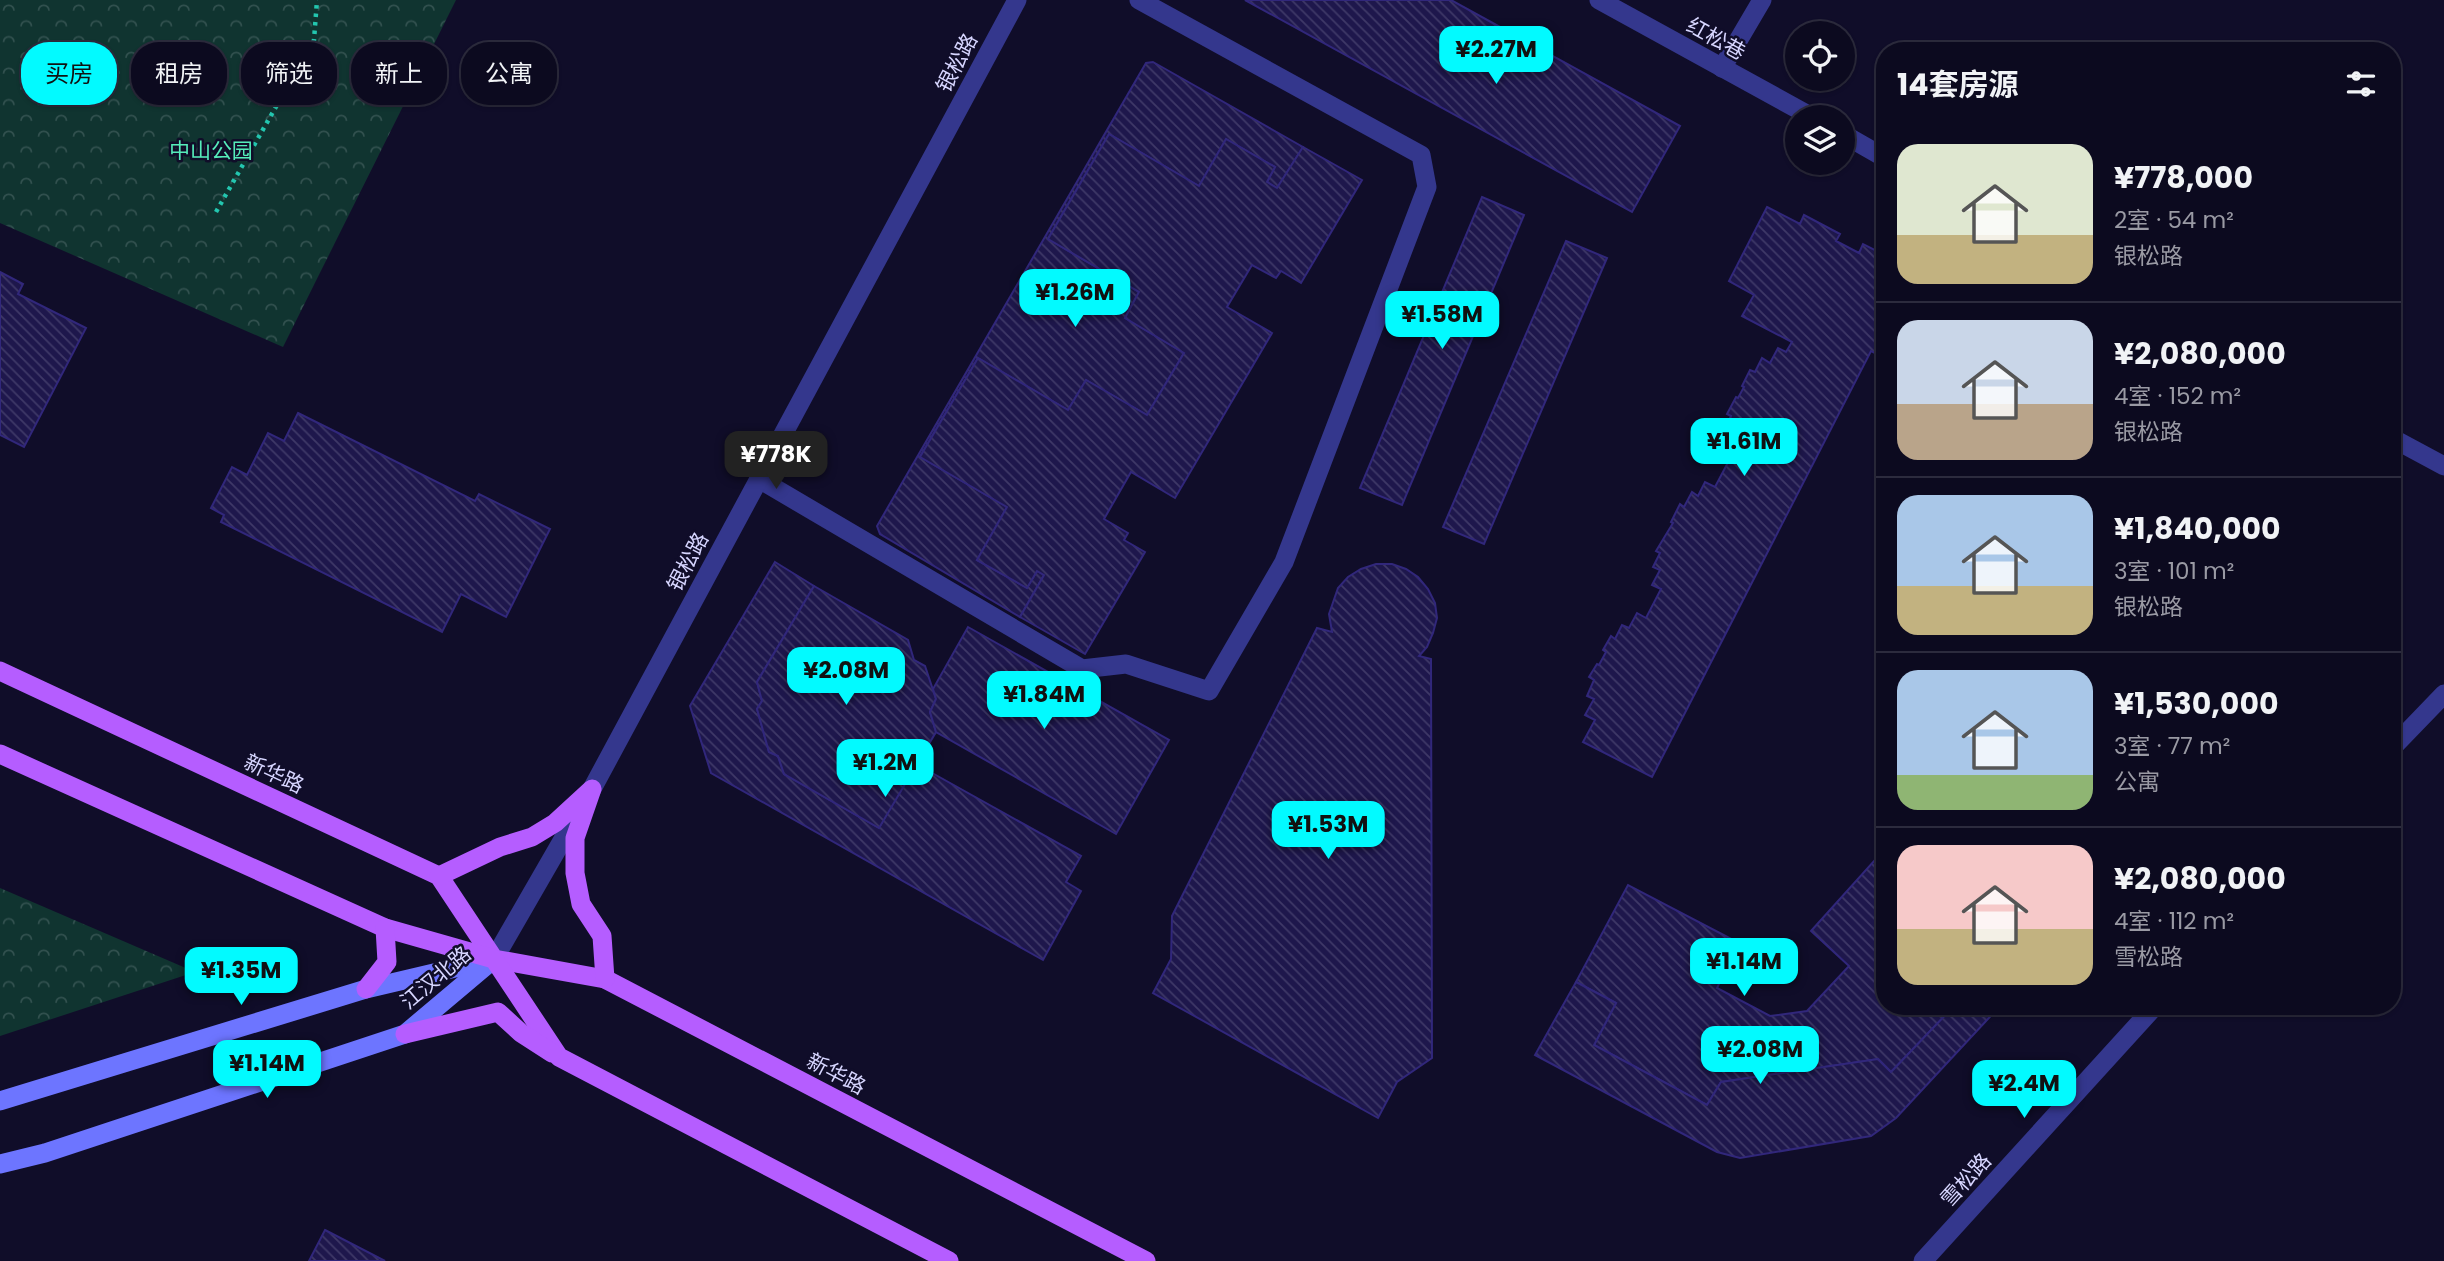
<!DOCTYPE html>
<html lang="zh">
<head>
<meta charset="utf-8">
<style>
  :root { --surface:#0c0a1f; --page:#151328; --text:#f1f3f6; --muted:#9a9aa4; --line:#2c2b3d; --accent:#02faff }
  body { margin:0; font-family:Poppins,"Noto Sans SC",sans-serif; background:var(--page); color:var(--text); height:100vh; display:flex; flex-direction:column; font-size:26px; white-space:nowrap }
  * { box-sizing:border-box; margin:0 }
  p { font-size:23px; color:var(--muted) }
  .icon { flex:none; width:38px; height:38px; fill:none; stroke:currentColor; stroke-width:2; stroke-linecap:round; stroke-linejoin:round }
  .map { position:relative; flex:1; overflow:hidden }
  .drawer { position:absolute; left:1876px; top:42px; width:525px; height:973px; display:flex; flex-direction:column; background:var(--surface); border-radius:28px; box-shadow:0 2px 5px #0004,0 0 0 2px var(--line) }
  .drawer>* { flex:none }
  .guide { position:absolute; left:21px; top:42px; width:665px; height:63px; display:flex; gap:14px }
  .tools { position:absolute; left:1785px; top:21px; display:grid; gap:14px }
  .tools a { display:grid; place-items:center; width:70px; height:70px; border-radius:50%; background:var(--surface); box-shadow:0 2px 5px #0004,0 0 0 2px var(--line); font-size:35px }
  .price { position:absolute; translate:-50% -60px; padding:0 16px; border-radius:14px; background:var(--accent); color:#111; font-size:23px; line-height:46px; filter:drop-shadow(0 2px 4px #0008) }
  .price::after { content:''; position:absolute; left:50%; top:42px; width:21px; height:16px; margin-left:-10px; background:inherit; clip-path:polygon(0 0,100% 0,50% 100%) }
  .price.on { background:#222; color:#fff }
  ul { padding:0; list-style:none }
  li { display:flex; align-items:center; gap:21px; height:175px; padding:0 21px }
  li+li { border-top:2px solid var(--line) }
  li span { display:grid; place-items:center; flex:none; width:196px; height:140px; border-radius:21px; color:#555 }
  li>.icon { margin-inline-start:auto }
  span .icon { width:84px; height:84px; fill:#fffc; stroke-width:1 }
  li b { font-size:30px }
  h2 { display:flex; justify-content:space-between; align-items:center; height:84px; padding:0 21px; font-size:30px }
  .chip { padding:0 24px; border-radius:28px; background:var(--surface); box-shadow:0 2px 5px #0004,0 0 0 2px var(--line); font-size:24px; line-height:63px }
  .chip.on { background:var(--accent); color:#111 }
  .map>svg:first-child { display:block }
  .forest { fill:url(#forest-crowns) }
  .building { fill:url(#building-back-hatch); stroke:#31277b; stroke-width:2 }
  .lines { fill:none; stroke-linecap:round; stroke-linejoin:round }
  .path { stroke:#23c6af; stroke-width:4.5; stroke-dasharray:3.5 5; stroke-linecap:butt }
  .service { stroke:#34378d; stroke-width:19 }
  .minor { stroke:#34378d; stroke-width:19 }
  .tertiary { stroke:#34378d; stroke-width:19 }
  .secondary { stroke:#6d75ff; stroke-width:19 }
  .primary { stroke:#b55dff; stroke-width:19 }
  .labels { text-anchor:middle; stroke-width:5; stroke-linejoin:round; paint-order:stroke }
  .street-label { font-size:21px; fill:#d7d6ff; stroke:#100d29 }
  .park-label { font-size:21px; fill:#55ecba; stroke:#100d29 }
</style>
</head>
<body>
<div class="map">
<svg width="2444" height="1261" viewBox="0 0 2444 1261">
  <defs>
    <pattern id="forest-crowns" width="20" height="18" patternUnits="userSpaceOnUse" patternTransform="scale(1.75)"><rect width="20" height="18" fill="#103430"/><path d="M2 6a3 3 0 1 1 6 0M12 15a3 3 0 1 1 6 0" fill="none" stroke="#32514f"/></pattern>
    <pattern id="building-back-hatch" width="6" height="6" patternUnits="userSpaceOnUse" patternTransform="scale(1.75)"><rect width="6" height="6" fill="#1e174c"/><path d="M-1 5l2 2M0 0l6 6M5-1l2 2" fill="none" stroke="#3e3867"/></pattern>
  </defs>
  <rect width="100%" height="100%" fill="#100d29"/>
  <g class="forest">
    <polygon points="0,0 456,0 283,347 0,223"/>
    <polygon points="0,888 195,972 0,1036"/>
  </g>
  <g class="building">
    <polygon points="1245,0 1451,0 1680,126 1632,212"/>
    <polygon points="1153,62 1303,147 1277,188 1267,182 1275,167 1226,139 1199,186 1109,134 1048,239 1139,292 1125,318 1184,353 1147,415 1086,380 1068,410 978,358 920,457 1007,507 977,560 1027,588 1037,571 1044,575 1020,617 880,534 877,526 1146,63"/>
    <polygon points="1109,134 1199,186 1226,139 1275,167 1267,182 1277,188 1303,147 1362,180 1301,283 1281,271 1276,278 1252,265 1227,307 1272,333 1175,498 1131,472 1104,519 1128,533 1124,540 1145,552 1085,654 1020,617 1044,575 1037,571 1027,588 977,560 1007,507 920,457 978,358 1068,410 1086,380 1147,415 1184,353 1125,318 1139,292 1048,239"/>
    <polygon points="1482,197 1524,215 1402,505 1360,488"/>
    <polygon points="1767,207 1800,224 1804,215 1840,234 1836,241 1859,253 1863,244 1885,255 1885,358 1871,351 1652,777 1583,742 1595,720 1585,715 1594,699 1587,696 1594,680 1589,677 1597,664 1599,665 1606,652 1603,650 1611,636 1615,639 1622,625 1629,628 1637,613 1646,618 1661,589 1652,585 1660,570 1653,567 1660,553 1656,551 1673,523 1671,522 1680,504 1684,507 1692,492 1698,496 1705,482 1715,487 1733,453 1723,449 1732,434 1724,431 1731,416 1727,414 1736,397 1738,398 1744,387 1742,386 1750,370 1755,372 1762,358 1770,363 1778,348 1786,352 1792,342 1742,316 1754,295 1729,281"/>
    <polygon points="1566,241 1607,258 1484,544 1443,527"/>
    <polygon points="0,272 23,284 18,294 86,328 24,447 0,435"/>
    <polygon points="298,413 475,501 479,494 550,529 506,617 461,594 442,632 221,522 224,515 211,508 232,467 247,475 268,433 284,441"/>
    <polygon points="775,562 814,586 757,682 762,701 757,709 769,752 778,756 784,774 879,828 916,764 1081,856 1066,882 1081,891 1043,960 711,773 690,706"/>
    <polygon points="1376,564 1392,564 1406,569 1418,577 1428,589 1435,603 1437,618 1433,633 1427,647 1419,656 1431,659 1432,1058 1397,1082 1378,1118 1153,993 1171,959 1172,916 1317,628 1332,632 1329,614 1338,588 1348,577 1361,569"/>
    <polygon points="814,586 908,640 914,660 925,666 936,699 930,712 936,732 879,828 784,774 778,756 769,752 757,709 762,701 757,682"/>
    <polygon points="968,627 1169,740 1116,834 936,732 930,712 936,699 933,689"/>
    <polygon points="1874,861 1885,869 1885,1006 1954,1006 1891,1072 1878,1059 1721,1082 1707,1105 1594,1045 1616,1003 1576,982 1628,885 1739,943 1717,988 1770,1016 1807,1011 1849,966 1811,931"/>
    <polygon points="1576,982 1616,1003 1594,1045 1707,1105 1721,1082 1878,1059 1891,1072 1954,1006 2000,1006 1896,1118 1871,1136 1740,1158 1717,1152 1535,1055"/>
    <polygon points="325,1230 385,1261 309,1261"/>
  </g>
  <g class="lines">
    <polyline class="path" points="216,212 314,40 317,0"/>
    <polyline class="service" points="759,479 1082,669 1126,664 1209,691 1284,562 1427,187 1421,155 1139,0"/>
    <polyline class="minor" points="1722,68 1762,0"/>
    <g class="tertiary">
      <polyline points="1599,0 1812,117"/>
      <polyline points="1843,134 1885,158"/>
      <polyline points="2392,438 2444,466"/>
      <polyline points="2392,748 2444,694"/>
      <polyline points="494,959 592,789 1017,0"/>
      <polyline points="1923,1261 2155,1006"/>
    </g>
    <g class="secondary">
      <polyline points="0,1101 366,989 489,960"/>
      <polyline points="0,1164 45,1153 405,1034 494,959"/>
    </g>
    <g class="primary">
      <polyline points="0,671 439,876 494,959 605,979 1146,1261"/>
      <polyline points="0,754 385,928 494,959 559,1057 949,1261"/>
      <polyline points="439,876 500,847 532,837 555,823 592,789 575,838 575,873 581,904 602,936 605,979"/>
      <polyline points="366,989 387,962 385,928"/>
      <polyline points="405,1034 498,1012 521,1033 552,1053"/>
    </g>
  </g>
  <g class="labels">
    <g class="street-label">
      <text transform="translate(1716 39) rotate(29)" y="7">红松巷</text>
      <text transform="translate(957 63) rotate(-62)" y="7">银松路</text>
      <text transform="translate(688 562) rotate(-62)" y="7">银松路</text>
      <text transform="translate(274 774) rotate(25)" y="7">新华路</text>
      <text transform="translate(436 978) rotate(-40)" y="7">江汉北路</text>
      <text transform="translate(836 1074) rotate(28)" y="7">新华路</text>
      <text transform="translate(1966 1180) rotate(-48)" y="7">雪松路</text>
    </g>
    <g class="park-label">
      <text x="211" y="158">中山公园</text>
    </g>
  </g>
</svg>
<div class="tools">
<a><svg class="icon" aria-label="locate" viewBox="0 0 24 24"><circle cx="12" cy="12" r="6"/><path d="M12 2v4M12 18v4M2 12h4M18 12h4"/></svg></a>
<a><svg class="icon" aria-label="layers" viewBox="0 0 24 24"><path d="M12 4l9 5-9 5-9-5zM3 14l9 5 9-5"/></svg></a>
</div>
<b class="price" style="left:1496px;top:86px">¥2.27M</b>
<b class="price" style="left:1075px;top:329px">¥1.26M</b>
<b class="price" style="left:1442px;top:351px">¥1.58M</b>
<b class="price" style="left:1744px;top:478px">¥1.61M</b>
<b class="price on" style="left:776px;top:491px">¥778K</b>
<b class="price" style="left:846px;top:707px">¥2.08M</b>
<b class="price" style="left:1044px;top:731px">¥1.84M</b>
<b class="price" style="left:885px;top:799px">¥1.2M</b>
<b class="price" style="left:1328px;top:861px">¥1.53M</b>
<b class="price" style="left:1744px;top:998px">¥1.14M</b>
<b class="price" style="left:241px;top:1007px">¥1.35M</b>
<b class="price" style="left:1760px;top:1086px">¥2.08M</b>
<b class="price" style="left:267px;top:1100px">¥1.14M</b>
<b class="price" style="left:2024px;top:1120px">¥2.4M</b>
<div class="guide">
<a class="chip on">买房</a>
<a class="chip">租房</a>
<a class="chip">筛选</a>
<a class="chip">新上</a>
<a class="chip">公寓</a>
</div>
<section class="drawer">
<h2>14套房源<svg class="icon" aria-label="filters" viewBox="0 0 24 24"><path d="M4 7h16M4 17h16"/><circle cx="9" cy="7" r="2"/><circle cx="15" cy="17" r="2"/></svg></h2>
<ul>
<li><span style="background:linear-gradient(#dfe7d0 65%,#c2b280 0)"><svg class="icon" aria-label="home" viewBox="0 0 24 24"><path d="M3 11l9-7 9 7M6 9v11h12V9"/></svg></span><div><b>¥778,000</b><p>2室 · 54 m²</p><p>银松路</p></div></li>
<li><span style="background:linear-gradient(#c9d6e8 60%,#b9a48a 0)"><svg class="icon" aria-label="home" viewBox="0 0 24 24"><path d="M3 11l9-7 9 7M6 9v11h12V9"/></svg></span><div><b>¥2,080,000</b><p>4室 · 152 m²</p><p>银松路</p></div></li>
<li><span style="background:linear-gradient(#a9c7e8 65%,#c2b280 0)"><svg class="icon" aria-label="home" viewBox="0 0 24 24"><path d="M3 11l9-7 9 7M6 9v11h12V9"/></svg></span><div><b>¥1,840,000</b><p>3室 · 101 m²</p><p>银松路</p></div></li>
<li><span style="background:linear-gradient(#a9c7e8 75%,#8fb573 0)"><svg class="icon" aria-label="home" viewBox="0 0 24 24"><path d="M3 11l9-7 9 7M6 9v11h12V9"/></svg></span><div><b>¥1,530,000</b><p>3室 · 77 m²</p><p>公寓</p></div></li>
<li><span style="background:linear-gradient(#f6c9c9 60%,#c2b280 0)"><svg class="icon" aria-label="home" viewBox="0 0 24 24"><path d="M3 11l9-7 9 7M6 9v11h12V9"/></svg></span><div><b>¥2,080,000</b><p>4室 · 112 m²</p><p>雪松路</p></div></li>
</ul>
</section>
</div>
</body>
</html>
